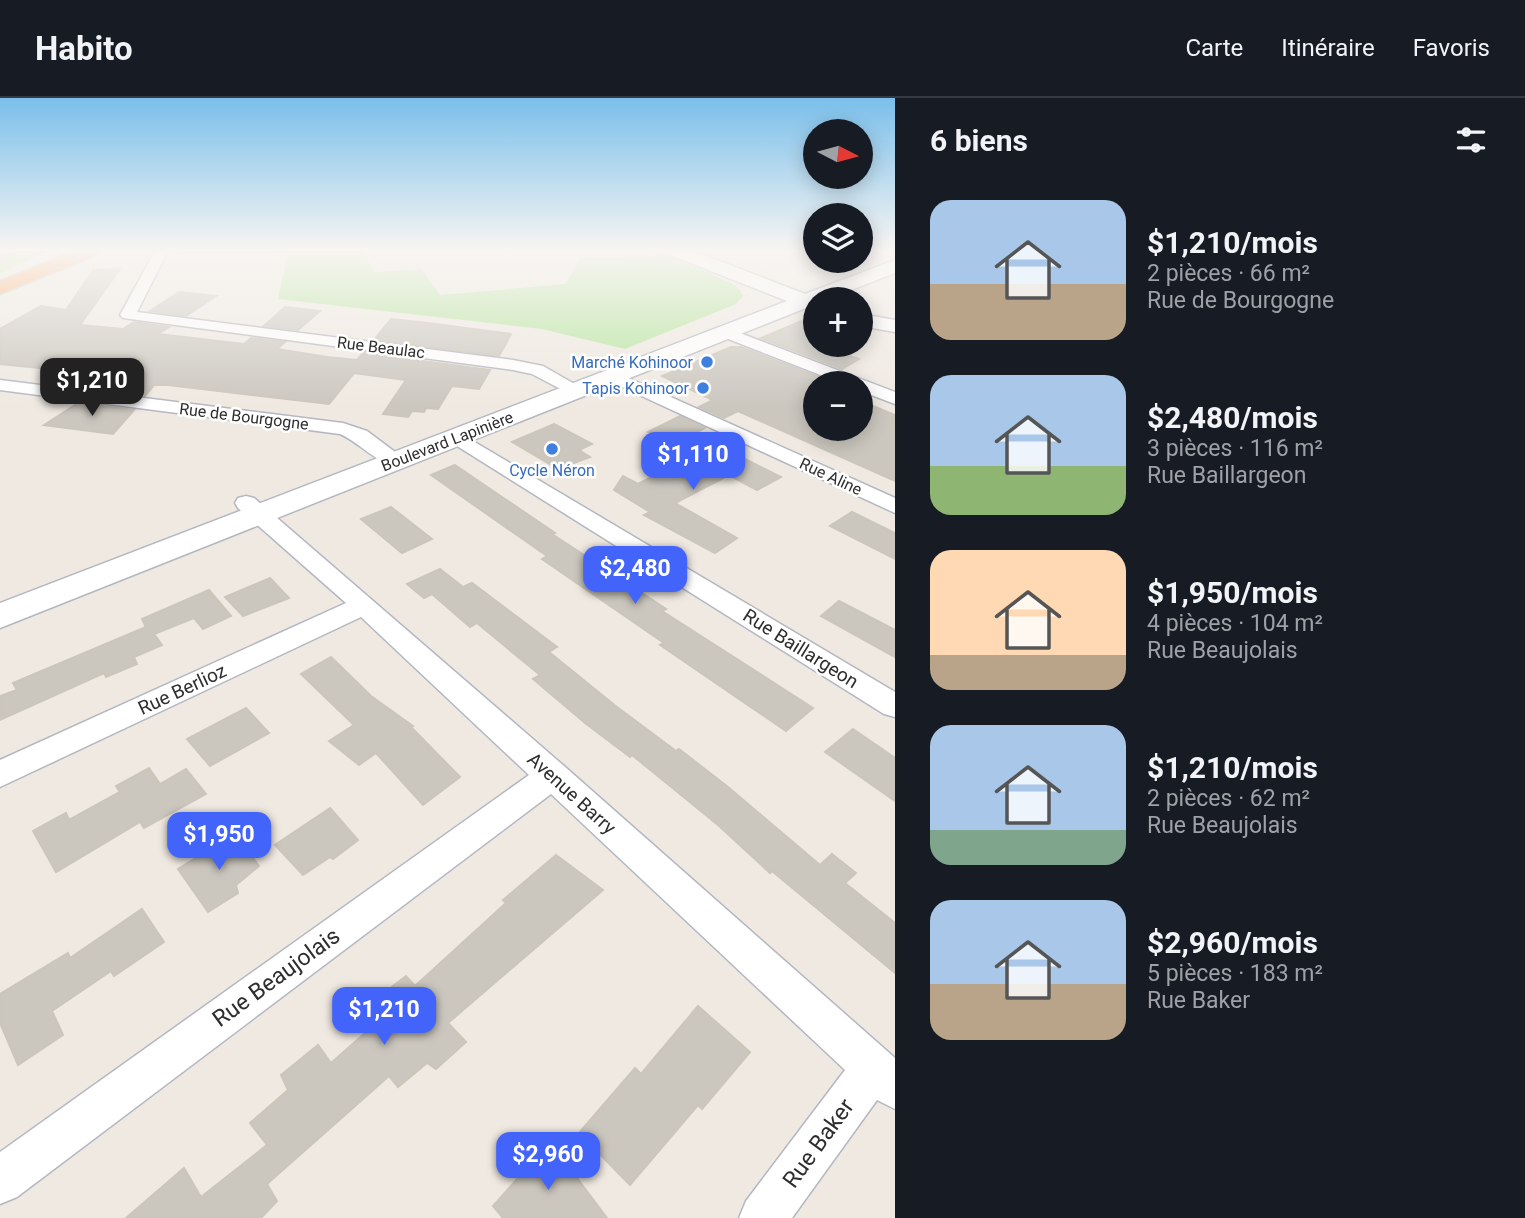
<!DOCTYPE html>
<html lang="fr">
<head>
<meta charset="utf-8">
<style>
  :root { --surface:#171b24; --page:#242831; --text:#f1f3f6; --muted:#9ea1a6; --line:#363941; --accent:#4264fb }
  body { margin:0; font-family:Roboto,sans-serif; background:var(--page); color:var(--text); height:100vh; display:flex; flex-direction:column; font-size:26px; white-space:nowrap }
  * { box-sizing:border-box; margin:0 }
  p { font-size:23px; color:var(--muted) }
  .icon { flex:none; width:38px; height:38px; fill:none; stroke:currentColor; stroke-width:2; stroke-linecap:round; stroke-linejoin:round }
  .map { position:relative; flex:1; overflow:hidden }
  .details { display:flex; flex-direction:column; background:var(--surface); width:630px }
  .details>* { flex:none }
  .needle { width:46px; rotate:96deg }
  .buttons { position:absolute; left:803px; top:21px; display:grid; gap:14px }
  .buttons a { display:grid; place-items:center; width:70px; height:70px; border-radius:50%; background:var(--surface); box-shadow:0 4px 18px #0003; font-size:35px }
  .price { position:absolute; translate:-50% -60px; padding:0 16px; border-radius:14px; background:var(--accent); color:#fff; font-size:23px; line-height:46px; filter:drop-shadow(0 2px 4px #0008) }
  .price::after { content:''; position:absolute; left:50%; top:42px; width:21px; height:16px; margin-left:-10px; background:inherit; clip-path:polygon(0 0,100% 0,50% 100%) }
  .price.current { background:#222; color:#fff }
  ul { padding:0; list-style:none }
  li { display:flex; align-items:center; gap:21px; height:175px; padding:0 35px }
  li span { display:grid; place-items:center; flex:none; width:196px; height:140px; border-radius:21px; color:#555 }
  li>.icon { margin-inline-start:auto }
  span .icon { width:84px; height:84px; fill:#fffc; stroke-width:1 }
  li b { font-size:30px }
  h2 { display:flex; justify-content:space-between; align-items:center; height:84px; padding:0 35px; font-size:30px }
  header { display:flex; align-items:center; gap:42px; box-sizing:border-box; height:98px; padding:0 35px; background:var(--surface); border-bottom:2px solid var(--line) }
  header strong { font-size:33px }
  nav { display:flex; gap:38px; margin-inline-start:auto; font-size:24px }
  main { display:flex; flex:1; min-height:0 }
  .map>svg:first-child { display:block }
  .green { fill:#b6e59e }
  .building { fill:#cbc7bf; stroke:#cbc5ba; stroke-width:2 }
  .lines { fill:none; stroke-linecap:round; stroke-linejoin:round }
  .minor-casing { stroke:#b4b7c1; stroke-width:3 }
  .tertiary-casing { stroke:#b4b7c1; stroke-width:3 }
  .secondary-casing { stroke:#b4b7c1; stroke-width:3 }
  .motorway-casing { stroke:#c9c9c9; stroke-width:3 }
  .minor { fill:#fff; fill-rule:evenodd }
  .tertiary { fill:#fff; fill-rule:evenodd }
  .secondary { fill:#fff; fill-rule:evenodd }
  .motorway { fill:#ffa35c; fill-rule:evenodd }
  .shop-dot { fill:#3f7fe0; stroke:#fff; stroke-width:2.5 }
  .labels { text-anchor:middle; stroke-width:5; stroke-linejoin:round; paint-order:stroke }
  .far-street-label { font-size:16px; fill:#2e2e2e; stroke:#fff }
  .far-shop-label { font-size:16px; fill:#366cbe; stroke:#fff; text-anchor:end }
  .street-label { font-size:19px; fill:#2e2e2e; stroke:#fff }
  .near-street-label { font-size:23px; fill:#2e2e2e; stroke:#fff }
</style>
</head>
<body>
<header>
<strong>Habito</strong>
<nav><a>Carte</a><a>Itinéraire</a><a>Favoris</a></nav>
</header>
<main>
<div class="map">
<svg width="895" height="1120" viewBox="0 0 895 1120">
  <rect width="100%" height="100%" fill="#efe9e1"/>
  <g class="green">
    <polygon points="15,153 47,153 0,176 0,157"/>
    <path d="M182 153H364L374 174 421 171 440 197 566 186 579 160 658 158 654 153C658 153 725 181 732 186 738 189 740 192 743 198L736 206 625 251 542 231 278 201 288 155 180 156Z"/>
  </g>
  <g class="building">
    <polygon points="120,171 80,227 123,231 134,224 169,229 158,236 244,246 251,240 285,244 277,251 327,259 357,262 363,255 490,272 479,291 452,288 438,311 426,310 424,314 412,313 408,319 383,316 406,282 354,275 329,306 168,287 154,287 145,298 97,292 117,278 0,266 0,231 41,208 66,212 93,172"/>
    <polygon points="179,194 216,198 186,218 150,213"/>
    <polygon points="285,209 320,213 298,232 264,228"/>
    <polygon points="816,217 816,247 859,261 842,271 761,240"/>
    <polygon points="391,221 428,225 511,236 499,258 374,242"/>
    <polygon points="731,249 741,249 824,281 816,285 816,331 861,331 861,303 895,317 895,383 738,313 724,320 699,309 713,302 662,278"/>
    <polygon points="78,305 134,312 113,336 44,327"/>
    <polygon points="680,318 705,330 673,346 648,334"/>
    <polygon points="554,326 592,346 579,352 590,359 558,371 512,344"/>
    <polygon points="715,346 781,379 757,392 729,377 675,405 737,440 715,455 644,417 650,414 614,392 623,378 638,386"/>
    <polygon points="455,367 555,435 552,436 666,511 662,513 813,610 786,633 660,547 664,545 542,461 547,458 431,377"/>
    <polygon points="391,409 432,441 402,455 361,421"/>
    <polygon points="852,414 895,435 895,461 830,428"/>
    <polygon points="440,471 463,489 472,485 557,549 549,554 617,609 676,653 679,651 728,689 820,767 832,756 856,775 845,785 895,825 895,875 772,773 770,775 718,727 632,657 630,659 585,625 533,581 540,577 477,525 470,529 432,496 424,500 407,486"/>
    <polygon points="270,480 289,500 243,518 225,499"/>
    <polygon points="209,492 231,518 203,531 194,520 154,536 162,547 134,559 137,566 106,579 104,575 0,622 0,598 17,592 13,585 146,529 142,521"/>
    <polygon points="839,503 895,532 895,559 821,518"/>
    <polygon points="331,559 371,598 413,628 411,629 460,679 423,707 376,655 359,667 329,643 354,627 301,576"/>
    <polygon points="246,610 269,635 210,668 187,641"/>
    <polygon points="853,631 895,660 895,703 825,654"/>
    <polygon points="149,670 160,686 186,671 206,696 144,730 140,724 56,774 33,733 66,715 69,722 120,694 116,688"/>
    <polygon points="330,710 358,742 333,761 330,759 303,777 275,747"/>
    <polygon points="235,735 259,768 236,787 238,795 208,814 178,771"/>
    <polygon points="556,757 603,792 448,925 466,944 436,971 427,965 398,989 389,978 267,1086 277,1103 261,1120 126,1120 184,1070 201,1099 267,1047 250,1025 288,992 281,977 318,947 331,965 381,921 372,904 406,878 415,888 506,805 503,802"/>
    <polygon points="142,811 164,844 114,878 111,873 52,913 63,937 18,967 0,925 0,896 68,855 70,860"/>
    <polygon points="698,908 750,954 702,1011 698,1007 630,1087 579,1035 635,970 641,976"/>
    <polygon points="550,1044 607,1120 503,1120 493,1108"/>
  </g>
  <g class="lines">
    <g class="minor-casing">
      <g id="minor">
        <polygon points="155,153 168,153 137,214 513,262 543,268 585,292 576,297 570,296 532,276 513,272 123,220 120,217"/>
        <polygon points="724,229 895,294 895,306 861,293 861,285 841,285 718,237 716,234 718,231"/>
        <polygon points="613,273 895,400 895,415 607,282 604,278"/>
        <path d="M0 282 343 325 367 333 407 363 404 367C383 373 360 344 340 336L0 292Z"/>
        <polygon points="456,333 895,594 895,619 884,616 449,343 446,339 449,335"/>
        <polygon points="246,398 254,400 564,668 895,960 895,1011 877,1002 792,1120 739,1120 746,1103 845,972 551,696 17,1099 0,1106 0,1054 529,677 361,519 0,689 0,662 346,505 238,410 235,405 238,400"/>
      </g>
    </g>
    <g class="tertiary-casing">
      <polygon id="tertiary" points="861,216 895,222 895,234 861,228"/>
    </g>
    <g class="secondary-casing">
      <polygon id="secondary" points="667,153 694,153 805,196 895,162 895,175 828,201 816,201 816,206 0,530 0,505 787,203 670,157"/>
    </g>
    <g class="motorway-casing">
      <polygon id="motorway" points="73,153 99,153 96,157 0,196 0,183"/>
    </g>
    <use href="#minor" class="minor"/>
    <use href="#tertiary" class="tertiary"/>
    <use href="#secondary" class="secondary"/>
    <use href="#motorway" class="motorway"/>
  </g>
  <linearGradient id="sky" x2="0" y2="1"><stop stop-color="#7abfeb"/><stop offset="0.49" stop-color="#f8f5f2"/><stop offset="1" stop-color="#f8f5f2" stop-opacity="0"/></linearGradient>
  <rect width="895" height="310" fill="url(#sky)"/>
  <g class="shop-dot">
    <circle cx="707" cy="264" r="7"/>
    <circle cx="703" cy="290" r="7"/>
    <circle cx="552" cy="351" r="7"/>
  </g>
  <g class="labels">
    <g class="far-street-label">
      <text transform="translate(381 249) rotate(7)" y="6">Rue Beaulac</text>
      <text transform="translate(244 318) rotate(7)" y="6">Rue de Bourgogne</text>
      <text transform="translate(447 343) rotate(-21)" y="6">Boulevard Lapinière</text>
      <text transform="translate(831 378) rotate(25)" y="6">Rue Aline</text>
    </g>
    <g class="far-shop-label">
      <text x="693" y="270">Marché Kohinoor</text>
      <text x="689" y="296">Tapis Kohinoor</text>
      <text x="552" y="378" text-anchor="middle">Cycle Néron</text>
    </g>
    <g class="street-label">
      <text transform="translate(801 550) rotate(32)" y="7">Rue Baillargeon</text>
      <text transform="translate(182 591) rotate(-25)" y="7">Rue Berlioz</text>
      <text transform="translate(572 695) rotate(42)" y="7">Avenue Barry</text>
    </g>
    <g class="near-street-label">
      <text transform="translate(276 879) rotate(-36)" y="8">Rue Beaujolais</text>
      <text transform="translate(818 1045) rotate(-54)" y="8">Rue Baker</text>
    </g>
  </g>
</svg>
<div class="buttons">
<a><svg class="needle" viewBox="-14 -14 28 28"><path d="M0-13l5 13h-10z" fill="#e53935"/><path d="M0 13l5-13h-10z" fill="#9ea1a6"/></svg></a>
<a><svg class="icon" aria-label="layers" viewBox="0 0 24 24"><path d="M12 4l9 5-9 5-9-5zM3 14l9 5 9-5"/></svg></a>
<a>+</a>
<a>−</a>
</div>
<b class="price current" style="left:92px;top:320px">$1,210</b>
<b class="price" style="left:693px;top:394px">$1,110</b>
<b class="price" style="left:635px;top:508px">$2,480</b>
<b class="price" style="left:219px;top:774px">$1,950</b>
<b class="price" style="left:384px;top:949px">$1,210</b>
<b class="price" style="left:548px;top:1094px">$2,960</b>
</div>
<section class="details">
<h2>6 biens<svg class="icon" aria-label="filters" viewBox="0 0 24 24"><path d="M4 7h16M4 17h16"/><circle cx="9" cy="7" r="2"/><circle cx="15" cy="17" r="2"/></svg></h2>
<ul>
<li><span style="background:linear-gradient(#a9c7e8 60%,#b9a48a 0)"><svg class="icon" aria-label="home" viewBox="0 0 24 24"><path d="M3 11l9-7 9 7M6 9v11h12V9"/></svg></span><div><b>$1,210/mois</b><p>2 pièces · 66 m²</p><p>Rue de Bourgogne</p></div></li>
<li><span style="background:linear-gradient(#a9c7e8 65%,#8fb573 0)"><svg class="icon" aria-label="home" viewBox="0 0 24 24"><path d="M3 11l9-7 9 7M6 9v11h12V9"/></svg></span><div><b>$2,480/mois</b><p>3 pièces · 116 m²</p><p>Rue Baillargeon</p></div></li>
<li><span style="background:linear-gradient(#ffd9b3 75%,#b9a48a 0)"><svg class="icon" aria-label="home" viewBox="0 0 24 24"><path d="M3 11l9-7 9 7M6 9v11h12V9"/></svg></span><div><b>$1,950/mois</b><p>4 pièces · 104 m²</p><p>Rue Beaujolais</p></div></li>
<li><span style="background:linear-gradient(#a9c7e8 75%,#7fa58c 0)"><svg class="icon" aria-label="home" viewBox="0 0 24 24"><path d="M3 11l9-7 9 7M6 9v11h12V9"/></svg></span><div><b>$1,210/mois</b><p>2 pièces · 62 m²</p><p>Rue Beaujolais</p></div></li>
<li><span style="background:linear-gradient(#a9c7e8 60%,#b9a48a 0)"><svg class="icon" aria-label="home" viewBox="0 0 24 24"><path d="M3 11l9-7 9 7M6 9v11h12V9"/></svg></span><div><b>$2,960/mois</b><p>5 pièces · 183 m²</p><p>Rue Baker</p></div></li>
</ul>
</section>
</main>
</body>
</html>
